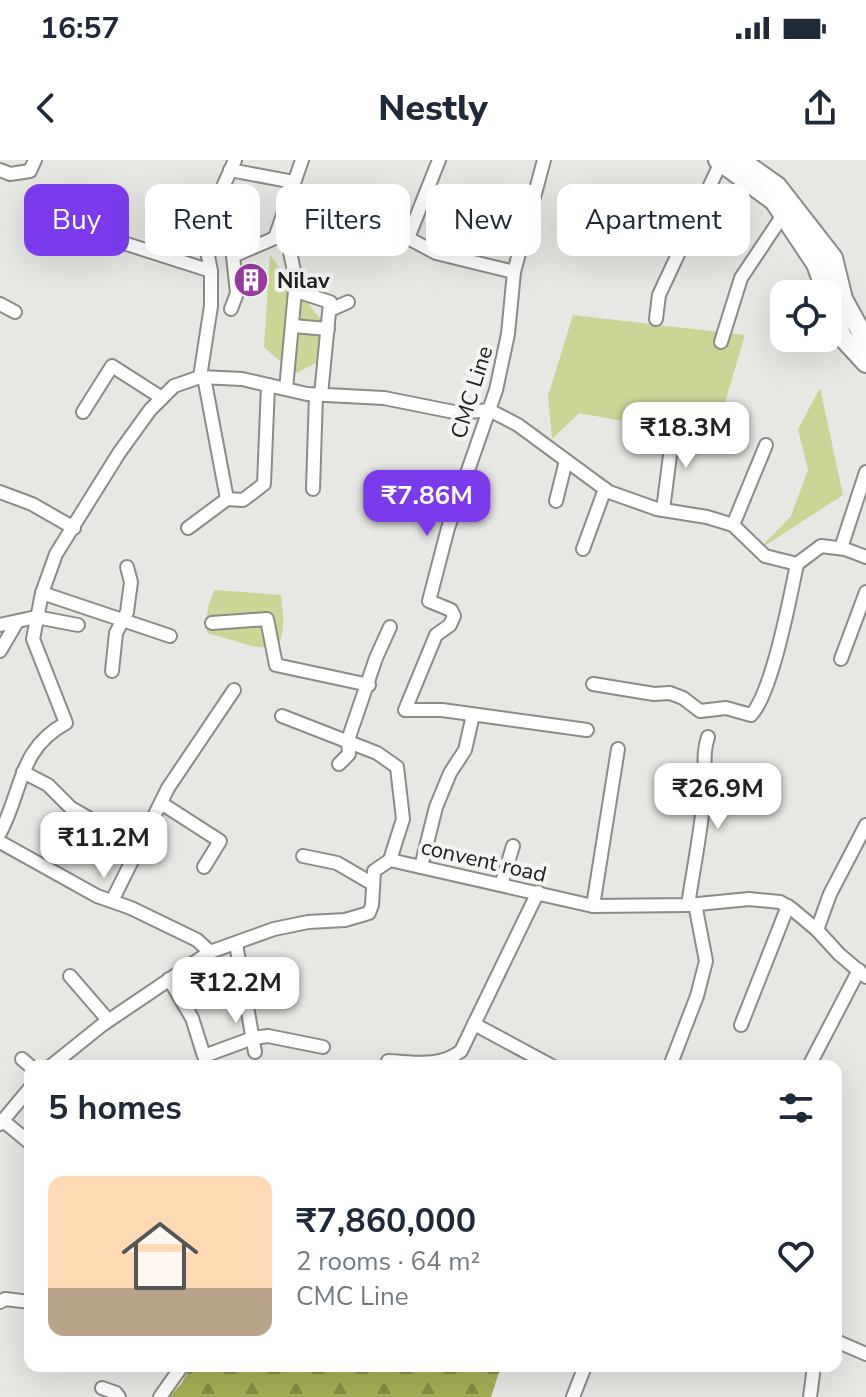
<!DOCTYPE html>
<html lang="en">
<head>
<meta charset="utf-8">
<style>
  :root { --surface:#fff; --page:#f6f6f7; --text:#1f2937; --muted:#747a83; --line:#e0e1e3; --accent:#7c3aed }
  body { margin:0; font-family:"Nunito Sans",sans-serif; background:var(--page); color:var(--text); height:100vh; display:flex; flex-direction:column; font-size:30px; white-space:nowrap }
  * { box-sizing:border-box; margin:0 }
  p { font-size:26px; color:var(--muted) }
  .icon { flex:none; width:44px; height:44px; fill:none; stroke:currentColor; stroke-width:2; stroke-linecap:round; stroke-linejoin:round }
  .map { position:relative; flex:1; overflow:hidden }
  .sheet { position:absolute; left:24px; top:900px; width:818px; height:312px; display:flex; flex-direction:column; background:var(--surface); border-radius:16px; box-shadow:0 8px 32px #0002 }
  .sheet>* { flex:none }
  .guide { position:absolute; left:24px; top:24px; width:818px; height:72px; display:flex; gap:16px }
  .fabs { position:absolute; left:770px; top:120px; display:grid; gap:16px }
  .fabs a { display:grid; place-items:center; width:72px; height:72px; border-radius:16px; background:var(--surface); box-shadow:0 8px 32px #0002; font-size:40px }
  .price { position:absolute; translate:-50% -68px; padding:0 18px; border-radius:16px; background:#fff; color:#222; font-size:26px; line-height:52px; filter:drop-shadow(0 2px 4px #0008) }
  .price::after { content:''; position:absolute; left:50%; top:48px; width:24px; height:18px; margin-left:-12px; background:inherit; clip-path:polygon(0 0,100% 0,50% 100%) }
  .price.selected { background:var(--accent); color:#fff }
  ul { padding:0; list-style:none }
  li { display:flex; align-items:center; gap:24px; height:200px; padding:0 24px }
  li+li { border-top:2px solid var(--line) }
  li span { display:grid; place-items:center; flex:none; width:224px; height:160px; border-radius:16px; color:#555 }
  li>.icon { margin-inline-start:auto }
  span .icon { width:96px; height:96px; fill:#fffc; stroke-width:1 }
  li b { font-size:34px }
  h2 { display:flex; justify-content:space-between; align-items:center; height:96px; padding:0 24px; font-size:34px }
  .chip { padding:0 28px; border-radius:16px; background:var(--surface); box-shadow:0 8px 32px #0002; font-size:28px; line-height:72px }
  .chip.selected { background:var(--accent); color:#fff }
  .status { display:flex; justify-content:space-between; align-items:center; height:56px; padding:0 40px; background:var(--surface); direction:ltr }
  .status svg { height:22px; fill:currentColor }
  header { display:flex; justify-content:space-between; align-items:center; height:104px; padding:0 24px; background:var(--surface); font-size:36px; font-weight:800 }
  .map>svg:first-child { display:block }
  .grass { fill:#ccd496 }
  .forest { fill:url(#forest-firs) }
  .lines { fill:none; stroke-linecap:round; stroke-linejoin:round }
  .street-casing { stroke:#8b8b88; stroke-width:16 }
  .primary-casing { stroke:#8b8b88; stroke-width:22 }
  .street { stroke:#fff; stroke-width:12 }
  .primary { stroke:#fff; stroke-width:18 }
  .labels { text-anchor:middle; stroke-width:8; stroke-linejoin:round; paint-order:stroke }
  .poi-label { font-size:22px; font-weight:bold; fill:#212120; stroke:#f4f5f2; text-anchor:start }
  .street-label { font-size:22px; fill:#212120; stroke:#f4f5f2 }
</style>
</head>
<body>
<div class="status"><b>16:57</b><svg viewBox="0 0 49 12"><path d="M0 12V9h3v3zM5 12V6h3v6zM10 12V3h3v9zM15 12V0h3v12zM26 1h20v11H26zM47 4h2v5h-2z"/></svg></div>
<header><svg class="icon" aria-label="back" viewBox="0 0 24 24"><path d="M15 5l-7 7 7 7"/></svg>Nestly<svg class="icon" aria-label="share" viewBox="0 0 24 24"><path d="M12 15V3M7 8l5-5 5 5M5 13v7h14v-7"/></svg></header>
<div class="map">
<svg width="866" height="1237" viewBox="0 0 866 1237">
  <defs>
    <pattern id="forest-firs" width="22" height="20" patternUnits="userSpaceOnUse" patternTransform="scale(2)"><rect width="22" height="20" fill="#a5ae55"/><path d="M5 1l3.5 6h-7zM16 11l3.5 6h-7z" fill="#868d46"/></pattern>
  </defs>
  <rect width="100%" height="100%" fill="#e7e8e4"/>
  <g class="grass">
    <polygon points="270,95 329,170 332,195 294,214 264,187"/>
    <polygon points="573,155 745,175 711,289 645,265 579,253 552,279 548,236"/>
    <polygon points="820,228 843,335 758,390 791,356 808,310 798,269"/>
    <path d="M215 430 281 435C283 451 286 475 276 489L252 486 207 473C205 458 208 443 215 430Z"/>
  </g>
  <polygon class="forest" points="191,1206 501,1206 491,1237 169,1237 181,1224"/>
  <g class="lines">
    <g class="street-casing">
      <g id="street">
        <polyline points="544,0 514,112 508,174 496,230 448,368 429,441 451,450 454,456 450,465 436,475 405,550 442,550 587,570"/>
        <polyline points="0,10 10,14 30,11 35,0"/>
        <polyline points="230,10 294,22"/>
        <polyline points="108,78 211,111"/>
        <polyline points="275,78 302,0"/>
        <polyline points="408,78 439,0"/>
        <polyline points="296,131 330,142 321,235"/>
        <polyline points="0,144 15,152"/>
        <polyline points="231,149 237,133 233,96 275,78 347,68 376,68 408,78 436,93 514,112"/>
        <polyline points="330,150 348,142"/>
        <polyline points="656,159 659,135 721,2"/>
        <polyline points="293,166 328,169"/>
        <polyline points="721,182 741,118 783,55"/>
        <polyline points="200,217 211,146 211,111 205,81 214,47 235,0"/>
        <polyline points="204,217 227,339"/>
        <polyline points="286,229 296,120 287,78"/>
        <polyline points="83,252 112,206 162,238"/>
        <polyline points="313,329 316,235"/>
        <polyline points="0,332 32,344 74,368"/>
        <polyline points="556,341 566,301"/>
        <polyline points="663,350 670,295 682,264"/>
        <polyline points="733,365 766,285"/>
        <polyline points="188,368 227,339 243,340 264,324 268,225"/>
        <polyline points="841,388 866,312"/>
        <polyline points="583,389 605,329"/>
        <polyline points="42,433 170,476"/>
        <polyline points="212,463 267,459 276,505 369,525"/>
        <polyline points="0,465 36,457 78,465"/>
        <polyline points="0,491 17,462"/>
        <polyline points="841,499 866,432"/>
        <polyline points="112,511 116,473 127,452 131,422 127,407"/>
        <path d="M593 524 654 534 670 533 683 538 700 551 726 548 751 555C772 533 790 438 797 404"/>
        <polyline points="282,556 377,593 397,607 403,659 390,700"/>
        <polyline points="339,604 349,594 348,580 376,498 390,467"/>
        <polyline points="23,612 48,625 71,648 111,671"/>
        <polyline points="161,643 220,681 204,707"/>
        <path d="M0 673C23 630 18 589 66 563L33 479 42 433 56 394 119 293 150 250 174 226 200 217 242 219 307 234 384 238 459 253 489 250 518 265 609 332 657 349 707 357 733 365 765 396 797 404 821 386 845 389 866 397"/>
        <polyline points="0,682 97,736 131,748 197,780 210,792"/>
        <polyline points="303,696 337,703 373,724"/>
        <polyline points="421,707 436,647 450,613 465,590 473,555"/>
        <polyline points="501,725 513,686"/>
        <polyline points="112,741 168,628 234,530"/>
        <path d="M688 745C694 705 702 667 705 627 706 609 702 594 708 577"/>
        <polyline points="593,746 618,589"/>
        <polyline points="817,770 830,734 866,665"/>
        <polyline points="236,784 255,892"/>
        <polyline points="70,816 108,860"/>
        <polyline points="169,819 192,858 204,896 253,878 268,876 323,887"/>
        <polyline points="474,864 552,906"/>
        <polyline points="741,865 788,746"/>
        <polyline points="22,899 30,906"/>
        <path d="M388 901C414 902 439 908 461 891L538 732"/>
        <polyline points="51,906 102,865 210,792 274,769 308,762 345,760 369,753 372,745 374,711 390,700 593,746 688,745 749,739 780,742 792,749 817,770 839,794 866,817"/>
        <polyline points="670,906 697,836 706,801 695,744"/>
        <polyline points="809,906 859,810"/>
        <polyline points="2,960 30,983"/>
        <polyline points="0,964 30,928"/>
        <polyline points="0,1142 5,1139 30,1142"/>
        <polyline points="836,1181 866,1194"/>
        <polyline points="102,1228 116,1233 119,1237"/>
        <polyline points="160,1237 182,1206"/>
        <polyline points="573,1237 585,1206"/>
        <polyline points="810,1237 814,1206"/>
      </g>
    </g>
    <g class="primary-casing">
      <g id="primary">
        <polyline points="718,0 774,41 816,104 827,134"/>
        <polyline points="740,0 777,26 833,98 843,139 866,181"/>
        <polyline points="828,137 842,177 866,203"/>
      </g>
    </g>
    <use href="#street" class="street"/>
    <use href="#primary" class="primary"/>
  </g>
  <defs>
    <g id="building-disc" transform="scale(1.8)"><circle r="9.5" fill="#993aa2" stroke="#f4f5f2"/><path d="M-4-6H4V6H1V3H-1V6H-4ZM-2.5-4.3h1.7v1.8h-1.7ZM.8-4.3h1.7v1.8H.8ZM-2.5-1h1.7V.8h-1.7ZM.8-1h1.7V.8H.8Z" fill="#fff"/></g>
  </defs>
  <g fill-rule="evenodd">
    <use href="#building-disc" x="251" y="120"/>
  </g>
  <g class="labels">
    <g class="poi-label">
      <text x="277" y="128">Nilav</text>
    </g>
    <g class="street-label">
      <text transform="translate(471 232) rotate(-73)" y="8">CMC Line</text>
      <text transform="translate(484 700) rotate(13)" y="8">convent road</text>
    </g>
  </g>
</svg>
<div class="fabs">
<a><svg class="icon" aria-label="locate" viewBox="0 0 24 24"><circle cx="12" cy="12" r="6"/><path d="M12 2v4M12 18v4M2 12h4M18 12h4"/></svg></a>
</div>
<b class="price" style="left:686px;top:310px">₹18.3M</b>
<b class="price selected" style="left:427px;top:378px">₹7.86M</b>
<b class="price" style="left:718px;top:671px">₹26.9M</b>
<b class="price" style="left:104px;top:720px">₹11.2M</b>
<b class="price" style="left:236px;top:865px">₹12.2M</b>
<div class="guide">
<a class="chip selected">Buy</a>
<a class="chip">Rent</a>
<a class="chip">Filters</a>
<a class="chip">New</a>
<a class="chip">Apartment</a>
</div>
<section class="sheet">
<h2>5 homes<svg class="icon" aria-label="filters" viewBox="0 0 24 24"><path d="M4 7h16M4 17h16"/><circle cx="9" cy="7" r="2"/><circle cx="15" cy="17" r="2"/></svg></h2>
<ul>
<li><span style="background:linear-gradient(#ffd9b3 70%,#b9a48a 0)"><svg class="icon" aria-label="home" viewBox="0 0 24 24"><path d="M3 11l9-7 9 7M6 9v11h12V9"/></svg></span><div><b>₹7,860,000</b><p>2 rooms · 64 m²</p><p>CMC Line</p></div><svg class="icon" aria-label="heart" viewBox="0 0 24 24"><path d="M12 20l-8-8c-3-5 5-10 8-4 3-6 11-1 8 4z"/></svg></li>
</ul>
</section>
</div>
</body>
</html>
